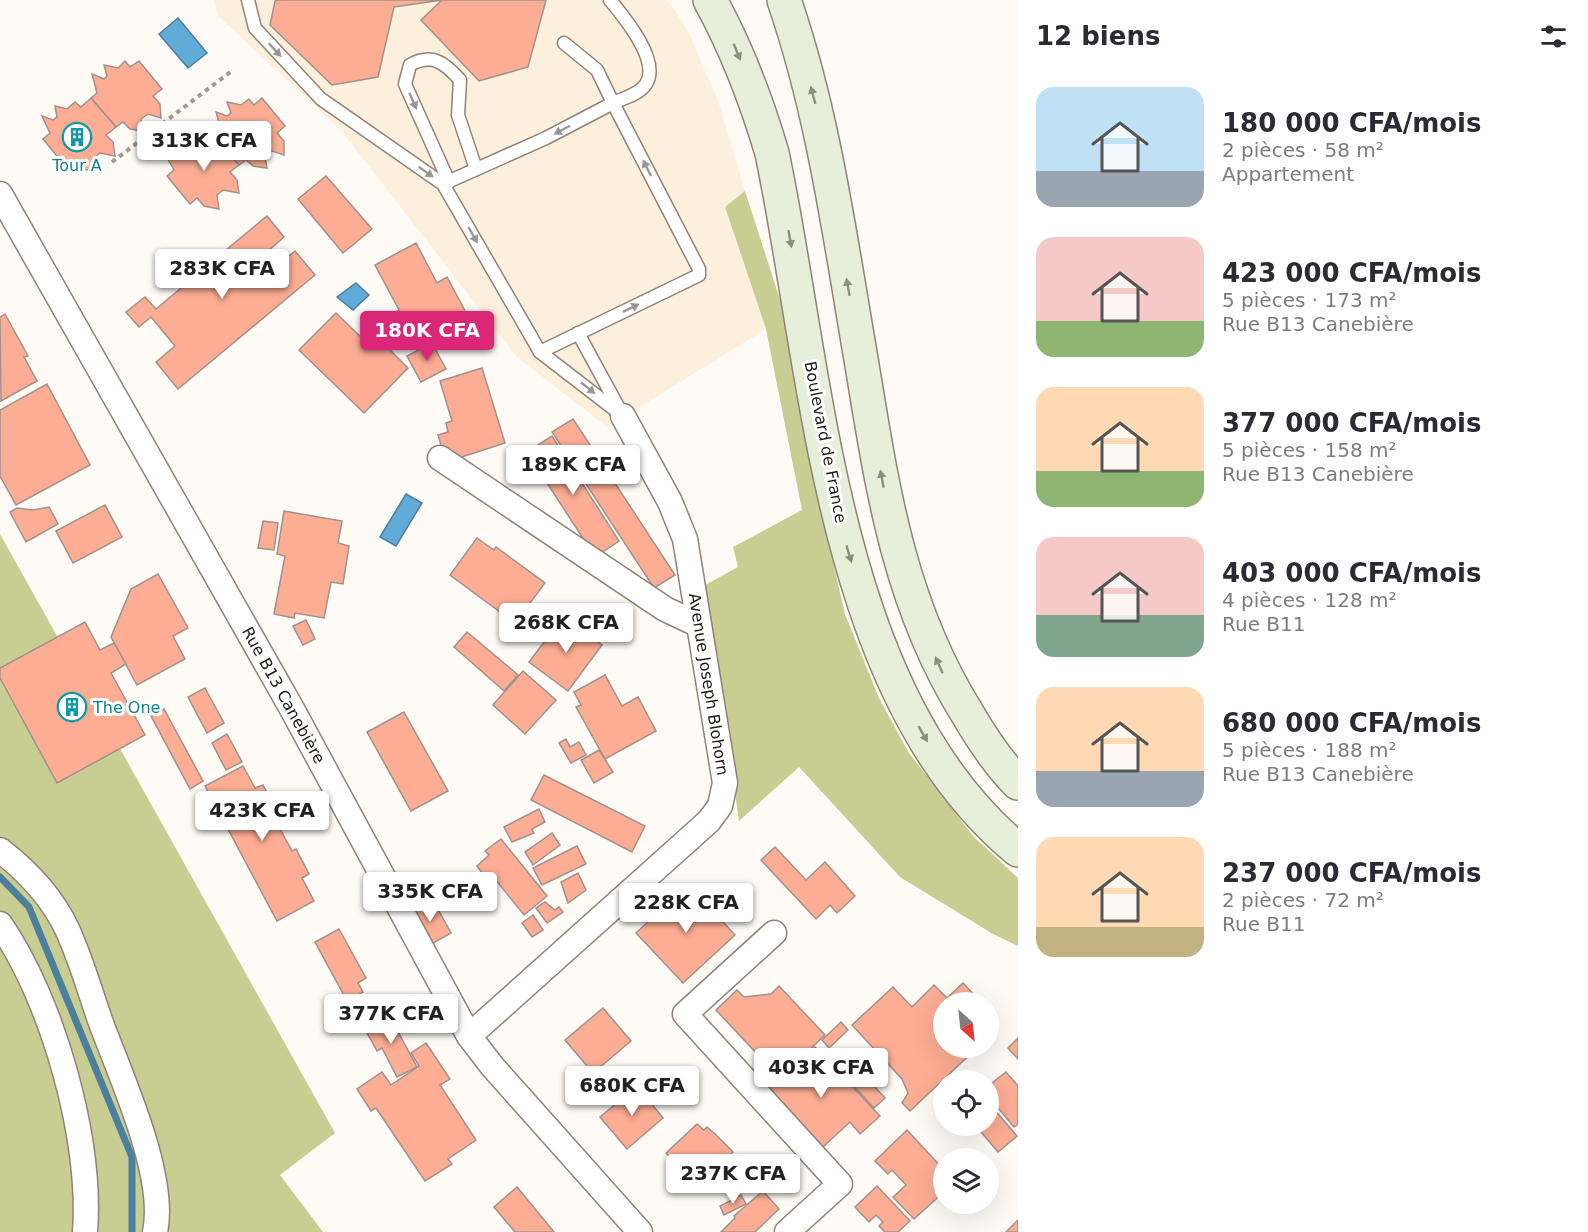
<!DOCTYPE html>
<html lang="fr">
<head>
<meta charset="utf-8">
<style>
  :root { --surface:#fff; --page:#f2f2f3; --text:#2b2b33; --muted:#7c7c81; --accent:#db2777 }
  body { margin:0; font-family:"DejaVu Sans",sans-serif; background:var(--page); color:var(--text); height:100vh; display:flex; flex-direction:column; font-size:22px; white-space:nowrap }
  * { box-sizing:border-box; margin:0 }
  p { font-size:20px; color:var(--muted) }
  .icon { flex:none; width:33px; height:33px; fill:none; stroke:currentColor; stroke-width:2; stroke-linecap:round; stroke-linejoin:round }
  .map { position:relative; flex:1; overflow:hidden }
  .details { display:flex; flex-direction:column; background:var(--surface); width:570px }
  .details>* { flex:none }
  .needle { width:39px; rotate:153deg }
  .tools { position:absolute; left:933px; top:992px; display:grid; gap:12px }
  .tools a { display:grid; place-items:center; width:66px; height:66px; border-radius:50%; background:var(--surface); box-shadow:0 6px 24px #0002; font-size:30px }
  .price { position:absolute; translate:-50% -51px; padding:0 14px; border-radius:6px; background:#fff; color:#222; font-size:20px; line-height:39px; filter:drop-shadow(0 2px 3px #0008) }
  .price::after { content:''; position:absolute; left:50%; top:36px; width:18px; height:14px; margin-left:-9px; background:inherit; clip-path:polygon(0 0,100% 0,50% 100%) }
  .price.on { background:var(--accent); color:#fff }
  ul { padding:0; list-style:none }
  li { display:flex; align-items:center; gap:18px; height:150px; padding:0 18px }
  li span { display:grid; place-items:center; flex:none; width:168px; height:120px; border-radius:18px; color:#555 }
  li>.icon { margin-inline-start:auto }
  span .icon { width:72px; height:72px; fill:#fffc; stroke-width:1 }
  li b { font-size:26px }
  h2 { display:flex; justify-content:space-between; align-items:center; height:72px; padding:0 18px; font-size:26px }
  main { display:flex; flex:1; min-height:0 }
  .map>svg:first-child { display:block }
  .medical { fill:#fcefdb }
  .green { fill:#c8ce91 }
  .water { fill:#60abd8; stroke:#4c7f9d; stroke-width:1.5 }
  .lines { fill:none; stroke-linecap:round; stroke-linejoin:round }
  .stream { stroke:#4c7f9d; stroke-width:7 }
  .building { fill:#fcad93; stroke:#a0918d; stroke-width:1.5 }
  .lane-casing { stroke:#8d8379; stroke-width:15 }
  .street-casing { stroke:#8d8379; stroke-width:27 }
  .secondary-casing { stroke:#8d8379; stroke-width:36 }
  .path { stroke:#9e9a95; stroke-width:4; stroke-dasharray:4.5 4.5; stroke-linecap:butt }
  .lane { stroke:#fff; stroke-width:12 }
  .street { stroke:#fff; stroke-width:24 }
  .secondary { stroke:#e7efdb; stroke-width:33 }
  .oneway { fill:#999795 }
  .oneway2 { fill:#8c8e81 }
  .labels { text-anchor:middle; stroke-width:6; stroke-linejoin:round; paint-order:stroke }
  .culture-label { font-size:16px; fill:#0d838f; stroke:#fff }
  .street-label { font-size:16px; fill:#1c1814; stroke:#fff }
</style>
</head>
<body>
<main>
<div class="map">
<svg width="1018" height="1232" viewBox="0 0 1018 1232">
  <rect width="100%" height="100%" fill="#fefaf5"/>
  <polygon class="medical" points="214,0 668,0 689,33 719,104 745,191 725,208 766,329 607,427 517,357 340,129 218,16"/>
  <g class="green">
    <polygon points="745,191 784,312 820,505 845,614 879,698 909,753 973,836 1018,878 1018,946 993,934 900,877 799,767 739,821 705,585 738,567 733,547 802,510 766,329 725,207"/>
    <polygon points="0,534 335,1133 280,1175 323,1232 0,1232"/>
  </g>
  <g class="water">
    <polygon points="178,18 207,53 188,68 159,34"/>
    <polygon points="356,283 369,295 353,310 337,297"/>
    <polygon points="406,494 422,503 396,546 380,537"/>
  </g>
  <g class="lines">
    <polyline class="stream" points="0,877 29,907 132,1157 132,1232"/>
  </g>
  <g class="building">
    <polygon points="442,0 394,7 378,77 332,85 270,25 275,1 278,0 546,0 528,67 479,81 421,20"/>
    <polygon points="125,61 130,67 139,61 162,89 153,96 160,104 161,118 148,114 141,119 143,131 130,129 123,122 116,127 91,98 97,93 92,74 104,79 107,76 104,65 118,68"/>
    <polygon points="91,98 116,127 106,135 113,142 115,156 100,153 94,158 95,171 80,169 74,161 66,167 43,139 50,133 42,116 53,120 57,117 55,106 67,109 75,102 81,107"/>
    <polygon points="262,98 285,126 277,133 284,141 284,155 272,151 265,157 267,168 253,166 246,160 239,165 214,136 221,130 216,112 227,116 231,113 227,102 241,105 249,99 254,105"/>
    <polygon points="214,136 239,165 230,172 237,180 239,193 223,190 217,195 219,209 204,206 197,198 190,204 167,176 174,170 165,154 177,157 181,154 178,144 190,147 198,140 205,144"/>
    <polygon points="326,176 372,229 343,253 298,199"/>
    <polygon points="267,216 284,237 266,253 277,266 295,251 315,275 178,389 156,362 175,346 151,317 139,327 126,312 145,297 156,309 187,283 177,271 199,252 209,264"/>
    <polygon points="416,243 437,283 447,277 472,324 436,343 432,337 412,347 394,313 399,310 375,265"/>
    <polygon points="336,313 365,341 373,333 408,368 364,413 299,350"/>
    <polygon points="5,314 28,356 24,357 37,381 1,401 0,317"/>
    <polygon points="432,343 446,369 421,382 407,356"/>
    <polygon points="482,368 505,443 446,462 438,435 448,432 446,423 452,421 440,381"/>
    <polygon points="47,384 90,465 16,505 0,476 0,410"/>
    <polygon points="573,419 675,575 654,588 552,432"/>
    <polygon points="552,436 619,541 595,557 527,452"/>
    <polygon points="105,505 122,537 73,563 56,531"/>
    <polygon points="49,507 58,524 26,542 10,512 17,508 33,510"/>
    <polygon points="284,511 342,521 338,543 349,546 343,584 331,582 324,618 295,613 294,618 274,614 285,556 277,554"/>
    <polygon points="263,521 278,523 274,550 258,548"/>
    <polygon points="477,538 494,550 496,547 545,583 515,623 450,575"/>
    <polygon points="158,574 188,628 173,636 185,659 137,685 111,637 131,589"/>
    <polygon points="563,617 602,645 568,691 529,662"/>
    <polygon points="306,620 315,639 303,645 293,626"/>
    <polygon points="85,622 100,650 114,643 126,664 111,673 145,735 57,783 0,678 0,668"/>
    <polygon points="467,632 518,675 504,691 454,647"/>
    <polygon points="523,671 556,700 525,734 493,705"/>
    <polygon points="605,675 622,706 638,697 656,731 605,759 576,707 581,705 574,692"/>
    <polygon points="205,688 224,723 207,733 188,697"/>
    <polygon points="164,709 203,781 190,789 151,716"/>
    <polygon points="404,712 448,791 411,811 367,732"/>
    <polygon points="227,734 242,762 226,770 212,743"/>
    <polygon points="566,739 570,747 579,742 586,755 571,763 559,743"/>
    <polygon points="599,750 613,772 594,783 581,760"/>
    <polygon points="243,766 255,788 263,785 276,810 271,812 292,851 296,849 309,874 302,878 314,901 277,921 205,786"/>
    <polygon points="544,775 645,826 632,852 531,800"/>
    <polygon points="539,809 545,822 532,829 534,833 512,842 504,827"/>
    <polygon points="552,833 560,845 533,865 525,852"/>
    <polygon points="501,839 547,896 524,915 491,874 486,878 477,866 489,855 485,851"/>
    <polygon points="577,846 586,864 542,885 533,868"/>
    <polygon points="775,847 806,880 825,862 855,896 837,913 830,905 816,919 761,860"/>
    <polygon points="578,873 586,890 568,903 561,882"/>
    <polygon points="688,884 735,935 683,983 636,933"/>
    <polygon points="433,900 451,933 428,946 410,913"/>
    <polygon points="545,902 555,910 559,907 563,912 547,923 536,908"/>
    <polygon points="533,915 543,930 532,937 522,923"/>
    <polygon points="339,929 366,978 358,983 363,992 347,1001 315,942"/>
    <polygon points="963,983 981,1002 944,1002 944,1047 978,1047 910,1111 902,1103 908,1093 902,1079 852,1025 893,987 912,1007 934,985 947,998"/>
    <polygon points="779,986 825,1035 785,1073 778,1066 773,1071 716,1010 737,990 744,997 771,994"/>
    <polygon points="603,1008 631,1041 593,1073 565,1040"/>
    <polygon points="389,1015 417,1067 397,1077 382,1048 377,1051 366,1031 373,1027 370,1020 376,1017 378,1021"/>
    <polygon points="841,1022 848,1030 829,1048 822,1040"/>
    <polygon points="1018,1038 1018,1059 1008,1048"/>
    <polygon points="426,1043 450,1079 440,1085 476,1140 448,1159 452,1164 425,1181 376,1108 371,1111 357,1089 382,1072 391,1085 419,1066 411,1053"/>
    <polygon points="815,1047 880,1116 860,1134 850,1122 823,1147 782,1102 776,1108 763,1094"/>
    <polygon points="860,1071 885,1098 874,1108 849,1081"/>
    <polygon points="1006,1072 1018,1086 1018,1124 1014,1127 988,1096 988,1086"/>
    <polygon points="637,1086 663,1118 627,1149 600,1117"/>
    <polygon points="988,1102 1017,1136 998,1152 975,1125 988,1125"/>
    <polygon points="697,1124 704,1130 707,1127 714,1133 733,1152 695,1188 666,1153"/>
    <polygon points="907,1130 944,1170 944,1192 914,1219 893,1197 906,1185 892,1170 888,1174 875,1161"/>
    <polygon points="877,1186 910,1221 898,1232 885,1232 879,1226 883,1222 876,1215 869,1222 855,1207"/>
    <polygon points="517,1187 554,1232 515,1232 494,1207"/>
    <polygon points="763,1191 779,1209 755,1232 721,1232 735,1218 734,1216"/>
    <polygon points="741,1195 746,1204 724,1215 720,1206"/>
    <polygon points="1018,1220 1018,1232 1006,1232"/>
  </g>
  <g class="lines">
    <g class="lane-casing">
      <g id="lane">
        <polyline points="248,0 255,28 321,99 443,184 540,352 623,416"/>
        <path d="M449 182 405 84 410 65C432 53 444 62 460 80L458 115 476 169"/>
        <polyline points="443,184 546,138 613,103 597,70 564,43"/>
        <polyline points="578,333 621,412"/>
        <path d="M540 352 699 275V269L613 103C624 98 640 94 646 84 661 61 624 17 610 0"/>
      </g>
    </g>
    <g class="street-casing">
      <g id="street">
        <polyline points="0,194 292,709 469,1036 492,1066 640,1232"/>
        <polyline points="440,458 665,609 699,625"/>
        <path d="M0 850C27 871 52 897 67 929 81 959 90 992 101 1023 121 1077 167 1176 155 1232"/>
        <path d="M0 924C53 1001 92 1139 85 1232"/>
        <polyline points="774,933 685,1014 840,1184 787,1232"/>
        <polyline points="469,1036 709,821 720,806 725,783 685,539 670,502 623,416"/>
      </g>
    </g>
    <g class="secondary-casing">
      <g id="secondary">
        <path d="M710 0C737 49 756 99 772 153 819 377 830 694 1018 850"/>
        <path d="M784 0C824 116 840 238 861 359 882 486 898 602 967 713 981 737 998 763 1018 783"/>
      </g>
    </g>
    <polyline class="path" points="112,162 233,70"/>
    <use href="#lane" class="lane"/>
    <use href="#street" class="street"/>
    <use href="#secondary" class="secondary"/>
  </g>
  <defs><path id="oneway-solid" d="M-6-.8H1V-3.2L6.5 0L1 3.2V.8H-6Z" transform="scale(1.5)"/></defs>
  <g class="oneway">
    <use href="#oneway-solid" transform="translate(275 50) rotate(47)"/>
    <use href="#oneway-solid" transform="translate(413 101) rotate(66)"/>
    <use href="#oneway-solid" transform="translate(562 130) rotate(152)"/>
    <use href="#oneway-solid" transform="translate(647 168) rotate(-117)"/>
    <use href="#oneway-solid" transform="translate(426 172) rotate(35)"/>
    <use href="#oneway-solid" transform="translate(473 235) rotate(60)"/>
    <use href="#oneway-solid" transform="translate(631 308) rotate(-26)"/>
    <use href="#oneway-solid" transform="translate(588 388) rotate(38)"/>
  </g>
  <g class="oneway2">
    <use href="#oneway-solid" transform="translate(737 52) rotate(68)"/>
    <use href="#oneway-solid" transform="translate(813 95) rotate(-105)"/>
    <use href="#oneway-solid" transform="translate(790 239) rotate(80)"/>
    <use href="#oneway-solid" transform="translate(848 287) rotate(-100)"/>
    <use href="#oneway-solid" transform="translate(882 479) rotate(-101)"/>
    <use href="#oneway-solid" transform="translate(849 554) rotate(73)"/>
    <use href="#oneway-solid" transform="translate(939 665) rotate(-114)"/>
    <use href="#oneway-solid" transform="translate(923 734) rotate(60)"/>
  </g>
  <defs>
    <g id="building-ring" transform="scale(1.5)"><circle r="9.5" fill="#fff" stroke="#0f9aa8" stroke-width="1.5"/><path d="M-4-6H4V6H1V3H-1V6H-4ZM-2.5-4.3h1.7v1.8h-1.7ZM.8-4.3h1.7v1.8H.8ZM-2.5-1h1.7V.8h-1.7ZM.8-1h1.7V.8H.8Z" fill="#0f9aa8"/></g>
  </defs>
  <g fill-rule="evenodd">
    <use href="#building-ring" x="77" y="137"/>
    <use href="#building-ring" x="72" y="707"/>
  </g>
  <g class="labels">
    <g class="culture-label">
      <text x="77" y="171">Tour A</text>
      <text x="93" y="713" text-anchor="start">The One</text>
    </g>
    <g class="street-label">
      <text transform="translate(826 442) rotate(79)" y="6">Boulevard de France</text>
      <text transform="translate(709 684) rotate(81)" y="6">Avenue Joseph Blohorn</text>
      <text transform="translate(284 695) rotate(61)" y="6">Rue B13 Canebière</text>
    </g>
  </g>
</svg>
<div class="tools">
<a><svg class="needle" viewBox="-14 -14 28 28"><path d="M0-13l5 13h-10z" fill="#e53935"/><path d="M0 13l5-13h-10z" fill="#7c7c81"/></svg></a>
<a><svg class="icon" aria-label="locate" viewBox="0 0 24 24"><circle cx="12" cy="12" r="6"/><path d="M12 2v4M12 18v4M2 12h4M18 12h4"/></svg></a>
<a><svg class="icon" aria-label="layers" viewBox="0 0 24 24"><path d="M12 4l9 5-9 5-9-5zM3 14l9 5 9-5"/></svg></a>
</div>
<b class="price" style="left:204px;top:172px">313K CFA</b>
<b class="price" style="left:222px;top:300px">283K CFA</b>
<b class="price on" style="left:427px;top:362px">180K CFA</b>
<b class="price" style="left:573px;top:496px">189K CFA</b>
<b class="price" style="left:566px;top:654px">268K CFA</b>
<b class="price" style="left:262px;top:842px">423K CFA</b>
<b class="price" style="left:430px;top:923px">335K CFA</b>
<b class="price" style="left:686px;top:934px">228K CFA</b>
<b class="price" style="left:391px;top:1045px">377K CFA</b>
<b class="price" style="left:821px;top:1099px">403K CFA</b>
<b class="price" style="left:632px;top:1117px">680K CFA</b>
<b class="price" style="left:733px;top:1205px">237K CFA</b>
</div>
<section class="details">
<h2>12 biens<svg class="icon" aria-label="filters" viewBox="0 0 24 24"><path d="M4 7h16M4 17h16"/><circle cx="9" cy="7" r="2"/><circle cx="15" cy="17" r="2"/></svg></h2>
<ul>
<li><span style="background:linear-gradient(#bfe0f5 70%,#9aa5b1 0)"><svg class="icon" aria-label="home" viewBox="0 0 24 24"><path d="M3 11l9-7 9 7M6 9v11h12V9"/></svg></span><div><b>180 000 CFA/mois</b><p>2 pièces · 58 m²</p><p>Appartement</p></div></li>
<li><span style="background:linear-gradient(#f6c9c9 70%,#8fb573 0)"><svg class="icon" aria-label="home" viewBox="0 0 24 24"><path d="M3 11l9-7 9 7M6 9v11h12V9"/></svg></span><div><b>423 000 CFA/mois</b><p>5 pièces · 173 m²</p><p>Rue B13 Canebière</p></div></li>
<li><span style="background:linear-gradient(#ffd9b3 70%,#8fb573 0)"><svg class="icon" aria-label="home" viewBox="0 0 24 24"><path d="M3 11l9-7 9 7M6 9v11h12V9"/></svg></span><div><b>377 000 CFA/mois</b><p>5 pièces · 158 m²</p><p>Rue B13 Canebière</p></div></li>
<li><span style="background:linear-gradient(#f6c9c9 65%,#7fa58c 0)"><svg class="icon" aria-label="home" viewBox="0 0 24 24"><path d="M3 11l9-7 9 7M6 9v11h12V9"/></svg></span><div><b>403 000 CFA/mois</b><p>4 pièces · 128 m²</p><p>Rue B11</p></div></li>
<li><span style="background:linear-gradient(#ffd9b3 70%,#9aa5b1 0)"><svg class="icon" aria-label="home" viewBox="0 0 24 24"><path d="M3 11l9-7 9 7M6 9v11h12V9"/></svg></span><div><b>680 000 CFA/mois</b><p>5 pièces · 188 m²</p><p>Rue B13 Canebière</p></div></li>
<li><span style="background:linear-gradient(#ffd9b3 75%,#c2b280 0)"><svg class="icon" aria-label="home" viewBox="0 0 24 24"><path d="M3 11l9-7 9 7M6 9v11h12V9"/></svg></span><div><b>237 000 CFA/mois</b><p>2 pièces · 72 m²</p><p>Rue B11</p></div></li>
</ul>
</section>
</main>
</body>
</html>
